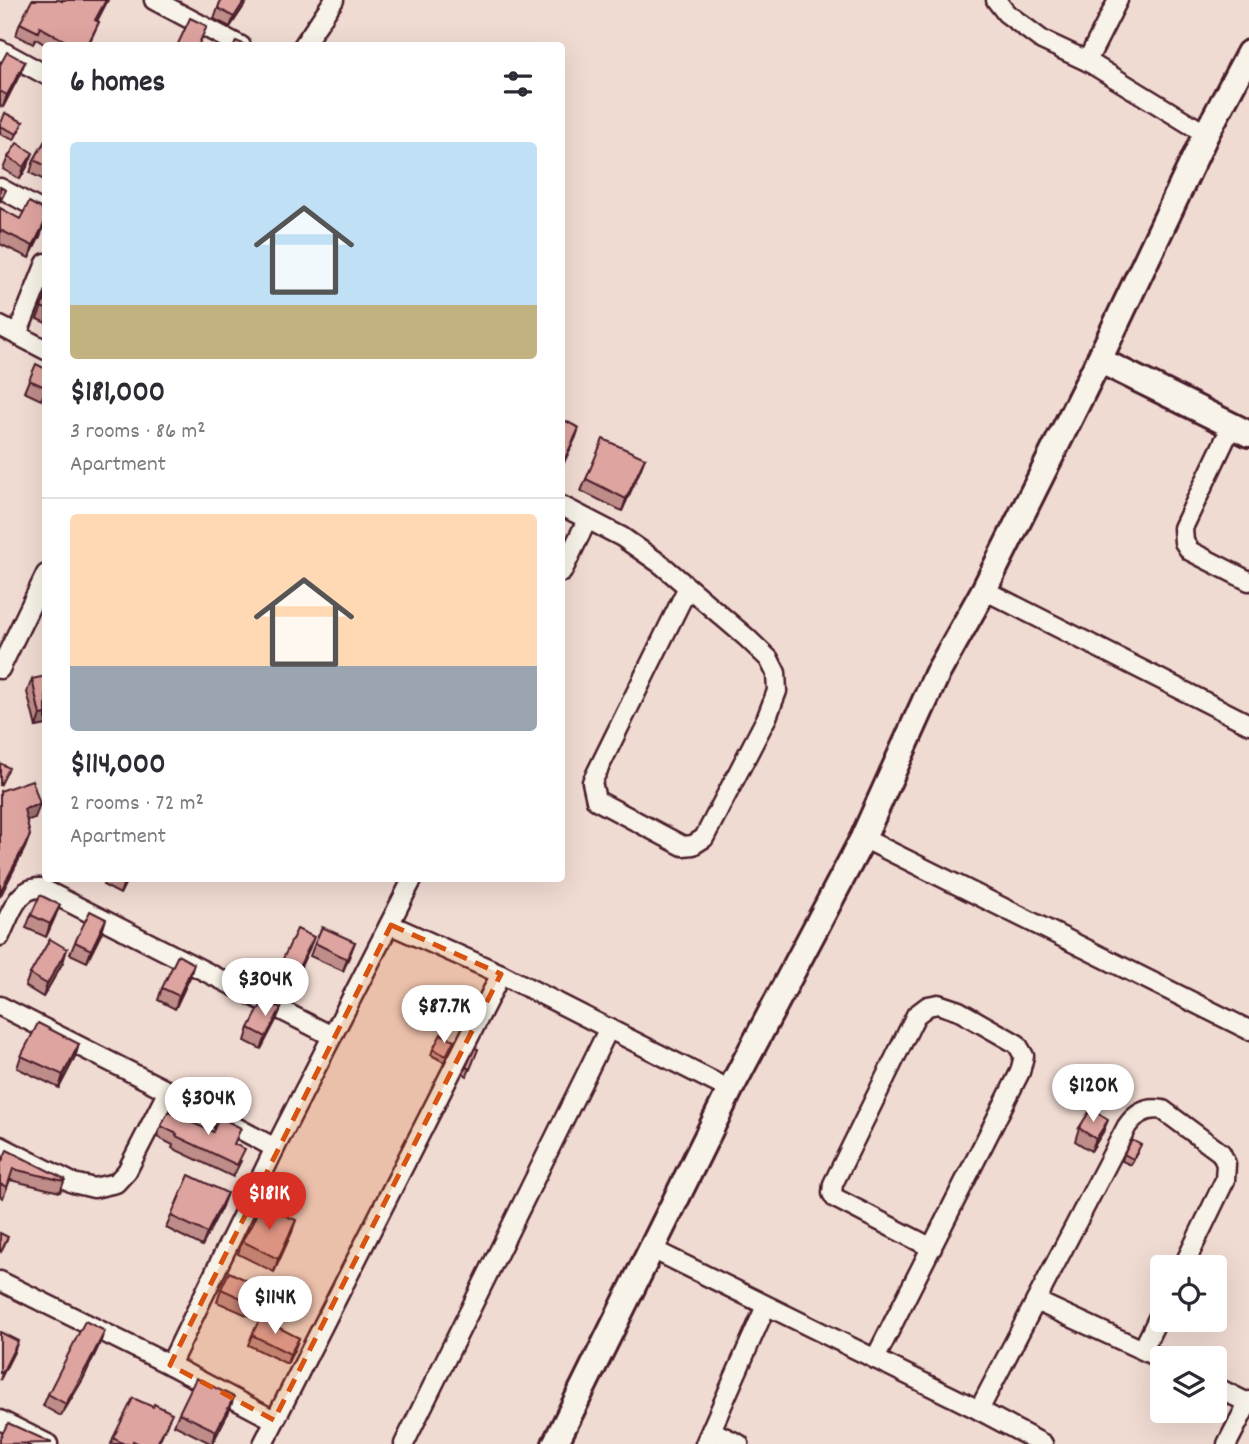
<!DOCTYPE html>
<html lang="en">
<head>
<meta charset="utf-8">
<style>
  :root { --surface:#fff; --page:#f7f7f7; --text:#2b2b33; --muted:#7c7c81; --line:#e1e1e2; --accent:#d93025 }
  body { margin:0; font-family:Dekko,sans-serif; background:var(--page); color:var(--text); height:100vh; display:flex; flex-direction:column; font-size:26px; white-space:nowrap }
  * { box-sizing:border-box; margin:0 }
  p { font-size:23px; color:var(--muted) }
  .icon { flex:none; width:38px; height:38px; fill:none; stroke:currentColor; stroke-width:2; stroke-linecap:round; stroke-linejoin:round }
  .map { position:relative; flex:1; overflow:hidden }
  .drawer { position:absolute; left:42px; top:42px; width:523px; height:840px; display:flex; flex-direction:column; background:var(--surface); border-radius:7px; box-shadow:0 7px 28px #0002 }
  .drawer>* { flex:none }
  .fabs { position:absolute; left:1150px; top:1255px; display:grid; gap:14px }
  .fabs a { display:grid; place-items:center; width:77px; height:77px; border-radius:7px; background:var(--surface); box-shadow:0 7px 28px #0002; font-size:35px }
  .price { position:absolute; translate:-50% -60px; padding:0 16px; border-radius:24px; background:#fff; color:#222; font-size:23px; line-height:46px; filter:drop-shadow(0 2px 4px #0008) }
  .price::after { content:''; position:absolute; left:50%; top:42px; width:21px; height:16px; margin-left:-10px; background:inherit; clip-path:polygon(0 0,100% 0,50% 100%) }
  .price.on { background:var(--accent); color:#fff }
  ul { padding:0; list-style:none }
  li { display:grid; align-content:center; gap:14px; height:371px; padding:0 28px }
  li+li { border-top:2px solid var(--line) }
  li span { display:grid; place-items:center; height:217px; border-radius:7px; color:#555 }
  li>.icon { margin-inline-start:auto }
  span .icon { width:126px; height:126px; fill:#fffc; stroke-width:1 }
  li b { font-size:30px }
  h2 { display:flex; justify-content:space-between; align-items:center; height:84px; padding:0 28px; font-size:30px }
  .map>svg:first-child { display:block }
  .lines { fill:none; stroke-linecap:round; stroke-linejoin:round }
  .street-casing { stroke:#4a1f2b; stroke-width:23 }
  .secondary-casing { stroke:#4a1f2b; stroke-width:30 }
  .street { stroke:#f7f3e8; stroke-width:18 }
  .secondary { stroke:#f7f3e8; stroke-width:24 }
  .wall { fill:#bf8d89; stroke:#4a1f2b; stroke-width:2 }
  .shaded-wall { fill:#9b736f; stroke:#4a1f2b; stroke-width:2 }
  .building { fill:#dea49f; stroke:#4a1f2b; stroke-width:2 }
  .marked { fill:#d8530f; fill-opacity:0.2; stroke:#d8530f; stroke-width:5; stroke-dasharray:14 9; stroke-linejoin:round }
</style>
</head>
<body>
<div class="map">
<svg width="1249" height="1444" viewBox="0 0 1249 1444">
  <rect width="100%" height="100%" fill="#f0dbd2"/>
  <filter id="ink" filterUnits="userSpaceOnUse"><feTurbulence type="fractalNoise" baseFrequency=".0143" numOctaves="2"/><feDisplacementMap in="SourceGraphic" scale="14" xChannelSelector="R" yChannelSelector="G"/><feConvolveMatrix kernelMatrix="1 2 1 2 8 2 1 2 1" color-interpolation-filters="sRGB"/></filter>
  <g filter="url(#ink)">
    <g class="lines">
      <g class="street-casing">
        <g id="street">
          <polyline points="154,0 241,46"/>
          <polyline points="996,0 1006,13 1042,40 1087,61 1206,134"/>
          <polyline points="303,46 334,0"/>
          <polyline points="0,50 46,75"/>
          <polyline points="1087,61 1118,0"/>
          <polyline points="0,188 46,213"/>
          <polyline points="0,326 46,350"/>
          <polyline points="17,335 46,263"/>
          <polyline points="1232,425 1183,528 1184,542 1190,551 1249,581"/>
          <polyline points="562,506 622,537 662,565 746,637 769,659 776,673 777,691 767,717 704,838 693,845 683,846 596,800 592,782 688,587"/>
          <polyline points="562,572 587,520"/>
          <polyline points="984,590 1249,724"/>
          <polyline points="0,669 46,574"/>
          <polyline points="863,838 1249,1030"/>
          <polyline points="391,925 501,974 730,1090"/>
          <path d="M0 936C9 918 17 886 41 888L332 1036"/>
          <polyline points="0,1006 168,1091 275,1148"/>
          <polyline points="0,1146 73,1183 94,1188 116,1183 127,1171 168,1091"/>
          <polyline points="652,1249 979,1410 1043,1444"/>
          <polyline points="0,1281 170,1365 274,1420"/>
          <polyline points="1036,1301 1162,1359"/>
          <polyline points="1143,1349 1162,1310"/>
          <polyline points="875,1359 1020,1072 1024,1056 1017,1044 959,1011 938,1004 928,1006 916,1015 833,1184 832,1193 835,1198 932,1248"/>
          <polyline points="170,1365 275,1148 413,878"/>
          <polyline points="1214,1386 1248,1403"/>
          <path d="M979 1410 1127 1126C1136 1113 1148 1107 1163 1110L1221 1153 1226 1164 1225 1180 1183 1267"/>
          <polyline points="0,1420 48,1444"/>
          <polyline points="712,1431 739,1444"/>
          <polyline points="263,1444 501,974"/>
          <polyline points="404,1444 609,1028"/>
          <polyline points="705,1444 766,1306"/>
          <polyline points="1227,1444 1249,1401"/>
        </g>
      </g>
      <g class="secondary-casing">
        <g id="secondary">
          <polyline points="1099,360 1249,434"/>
          <polyline points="555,1444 730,1090 863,838 937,674 984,590 1099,360 1206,134 1249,53"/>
        </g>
      </g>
      <use href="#street" class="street"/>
      <use href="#secondary" class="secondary"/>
    </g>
    <g class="wall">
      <polygon points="221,0 248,0 230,27 214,19"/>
      <polygon points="97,21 99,22 88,46 47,46 36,39 33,44 16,35 20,23"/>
      <polygon points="0,65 20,74 3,107 0,106"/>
      <polygon points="23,122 14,140 0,134 0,125"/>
      <polygon points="46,139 46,181 30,173 34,160"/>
      <polygon points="8,157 28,165 20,179 3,169"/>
      <polygon points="0,208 41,234 29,258 0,244"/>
      <polygon points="46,294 46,323 37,319 45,299 44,298"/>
      <polygon points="46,369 46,389 41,400 24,392 29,380"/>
      <polygon points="645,458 622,511 581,491 586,479"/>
      <polygon points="32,679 46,725 36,727 27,692"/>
      <polygon points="97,878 128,878 120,894 103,885 104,882"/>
      <polygon points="31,915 55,917 46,937 26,928"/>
      <polygon points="102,932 87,962 70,954 75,942"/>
      <polygon points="355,942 343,971 310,956 315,943"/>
      <polygon points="67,949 63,962 43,997 25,986 30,974"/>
      <polygon points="309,949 293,983 276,975 281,963"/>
      <polygon points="190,977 175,1009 158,1000 162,988"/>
      <polygon points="281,1008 276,1020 261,1049 245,1041 249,1028"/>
      <polygon points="454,1040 444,1062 431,1055 433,1049"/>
      <polygon points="79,1044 75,1057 59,1088 17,1068 21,1056"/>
      <polygon points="478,1049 467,1076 463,1073 466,1067"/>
      <polygon points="161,1126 241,1161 233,1177 172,1148 173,1145 157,1137"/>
      <polygon points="1079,1128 1103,1132 1091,1151 1075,1141"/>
      <polygon points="1138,1151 1131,1165 1122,1161 1124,1154"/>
      <polygon points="0,1165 65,1179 60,1192 10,1180 3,1198 0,1196"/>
      <polygon points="181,1192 222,1206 202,1246 166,1228"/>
      <polygon points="292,1232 274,1272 238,1254 242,1241"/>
      <polygon points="261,1287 249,1316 217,1302 221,1289"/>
      <polygon points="252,1335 299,1338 295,1348 287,1364 248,1345"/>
      <polygon points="100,1343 83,1379 61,1416 43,1406 48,1394"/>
      <polygon points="230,1409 212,1444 174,1425 179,1413"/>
      <polygon points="167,1424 158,1444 111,1444 113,1438"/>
    </g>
    <g class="shaded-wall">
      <polygon points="106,0 108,0 91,33 95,20"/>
      <polygon points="245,0 248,0 230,27 234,17"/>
      <polygon points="25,62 20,74 3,107 7,95"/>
      <polygon points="33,153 28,165 20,179 24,167"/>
      <polygon points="45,222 41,234 29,258 33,246"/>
      <polygon points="579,428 576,437 562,467 562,465"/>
      <polygon points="645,458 640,471 622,511 626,499"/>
      <polygon points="46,714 46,725 36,727 40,715"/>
      <polygon points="40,804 35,818 19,823 24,809"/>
      <polygon points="30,835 25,848 0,897 0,892"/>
      <polygon points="126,878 128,878 120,894 124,882"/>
      <polygon points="60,905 55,917 46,937 50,924"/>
      <polygon points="106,919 102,932 87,962 91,950"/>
      <polygon points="314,937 309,949 293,983 297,971"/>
      <polygon points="355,942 350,955 343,971 347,959"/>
      <polygon points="67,949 63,962 43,997 47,984"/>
      <polygon points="194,964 190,977 175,1009 179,996"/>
      <polygon points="281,1008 276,1020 261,1049 266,1037"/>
      <polygon points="79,1044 75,1057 59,1088 63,1075"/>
      <polygon points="1108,1120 1103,1132 1091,1151 1096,1139"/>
      <polygon points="227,1193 222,1206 202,1246 207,1233"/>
      <polygon points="296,1220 292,1232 274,1272 278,1259"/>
      <polygon points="105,1331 100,1343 83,1379 61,1416 66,1404"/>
      <polygon points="299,1338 295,1348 287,1364 290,1354"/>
      <polygon points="18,1341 14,1352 0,1380 2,1373"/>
      <polygon points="234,1397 230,1409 212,1444 216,1431"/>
    </g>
    <g class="building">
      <polygon points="32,0 59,0 62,1 62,0 106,0 95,20 99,22 87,46 68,46 69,43 40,27 38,32 20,23"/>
      <polygon points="221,0 245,0 234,17 218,8"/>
      <polygon points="190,18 207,26 198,46 177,46"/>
      <polygon points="236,41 248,46 234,46"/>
      <polygon points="7,52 25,62 7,95 0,91 0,65"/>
      <polygon points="5,113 23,122 17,134 0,126"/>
      <polygon points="46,139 46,166 34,160"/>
      <polygon points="17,143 33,153 24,167 8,157"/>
      <polygon points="0,187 6,190 0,202"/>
      <polygon points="29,202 42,209 45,222 33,246 0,230 0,208 20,219"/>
      <polygon points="46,298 46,309 41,307"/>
      <polygon points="36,364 46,369 45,387 29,380"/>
      <polygon points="562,419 579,428 562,465"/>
      <polygon points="603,439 645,458 626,499 586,479"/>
      <polygon points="46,676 46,714 40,715 32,679"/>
      <polygon points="0,763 9,768 0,786"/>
      <polygon points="32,780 40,804 24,809 30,835 0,892 0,791"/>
      <polygon points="40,895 60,905 50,924 31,915"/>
      <polygon points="90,911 106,919 91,950 75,942"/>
      <polygon points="322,927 355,942 347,959 315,943"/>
      <polygon points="297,929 314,937 297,971 281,963"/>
      <polygon points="50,939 67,949 47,984 30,974"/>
      <polygon points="178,955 194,964 179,996 162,988"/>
      <polygon points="264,999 281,1008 266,1037 249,1028"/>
      <polygon points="38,1023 79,1044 63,1075 21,1056"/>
      <polygon points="441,1034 454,1040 446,1056 433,1049"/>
      <polygon points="475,1048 478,1049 470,1069 466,1067"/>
      <polygon points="1091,1109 1108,1120 1096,1139 1079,1128"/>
      <polygon points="168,1112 213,1132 219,1117 241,1128 234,1144 245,1149 237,1165 176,1136 177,1134 161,1126"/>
      <polygon points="1132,1140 1141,1145 1133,1159 1124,1154"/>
      <polygon points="7,1150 65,1179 64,1181 13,1169 7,1187 0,1184 0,1165"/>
      <polygon points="189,1175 227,1193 207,1233 171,1216"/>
      <polygon points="260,1205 296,1220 278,1259 242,1241 250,1227 251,1227"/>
      <polygon points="0,1233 8,1237 1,1252 0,1251"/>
      <polygon points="229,1272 261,1287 254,1304 221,1289"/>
      <polygon points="260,1318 299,1338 290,1354 252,1335"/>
      <polygon points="85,1321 105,1331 87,1366 66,1404 48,1394"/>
      <polygon points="0,1332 18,1341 2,1373 0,1373"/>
      <polygon points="196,1378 234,1397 216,1431 179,1413"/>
      <polygon points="133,1398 153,1407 154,1404 172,1413 157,1444 139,1444 133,1441 132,1444 124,1444 113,1438"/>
      <polygon points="8,1423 52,1443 0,1444 0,1438"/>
    </g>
  </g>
  <path class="marked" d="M391 925 501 974 274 1420 170 1365Z"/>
</svg>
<div class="fabs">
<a><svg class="icon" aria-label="locate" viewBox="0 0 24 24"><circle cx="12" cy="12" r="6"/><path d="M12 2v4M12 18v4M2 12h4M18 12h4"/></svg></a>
<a><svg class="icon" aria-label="layers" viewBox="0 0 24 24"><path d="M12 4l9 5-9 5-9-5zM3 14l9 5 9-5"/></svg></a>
</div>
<b class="price" style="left:265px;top:1018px">$304K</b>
<b class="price" style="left:444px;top:1045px">$87.7K</b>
<b class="price" style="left:1093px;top:1124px">$120K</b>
<b class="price" style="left:208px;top:1137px">$304K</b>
<b class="price on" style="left:269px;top:1232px">$181K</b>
<b class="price" style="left:275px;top:1336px">$114K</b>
<section class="drawer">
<h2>6 homes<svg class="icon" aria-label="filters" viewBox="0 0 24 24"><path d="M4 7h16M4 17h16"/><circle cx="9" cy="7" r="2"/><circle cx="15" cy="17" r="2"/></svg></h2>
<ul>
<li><span style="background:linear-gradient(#bfe0f5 75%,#c2b280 0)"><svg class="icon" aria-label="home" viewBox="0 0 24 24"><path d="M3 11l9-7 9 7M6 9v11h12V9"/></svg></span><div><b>$181,000</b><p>3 rooms · 86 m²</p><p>Apartment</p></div></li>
<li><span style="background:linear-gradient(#ffd9b3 70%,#9aa5b1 0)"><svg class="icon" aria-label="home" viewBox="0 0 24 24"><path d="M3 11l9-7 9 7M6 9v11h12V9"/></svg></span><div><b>$114,000</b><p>2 rooms · 72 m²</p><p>Apartment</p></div></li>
</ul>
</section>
</div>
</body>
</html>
